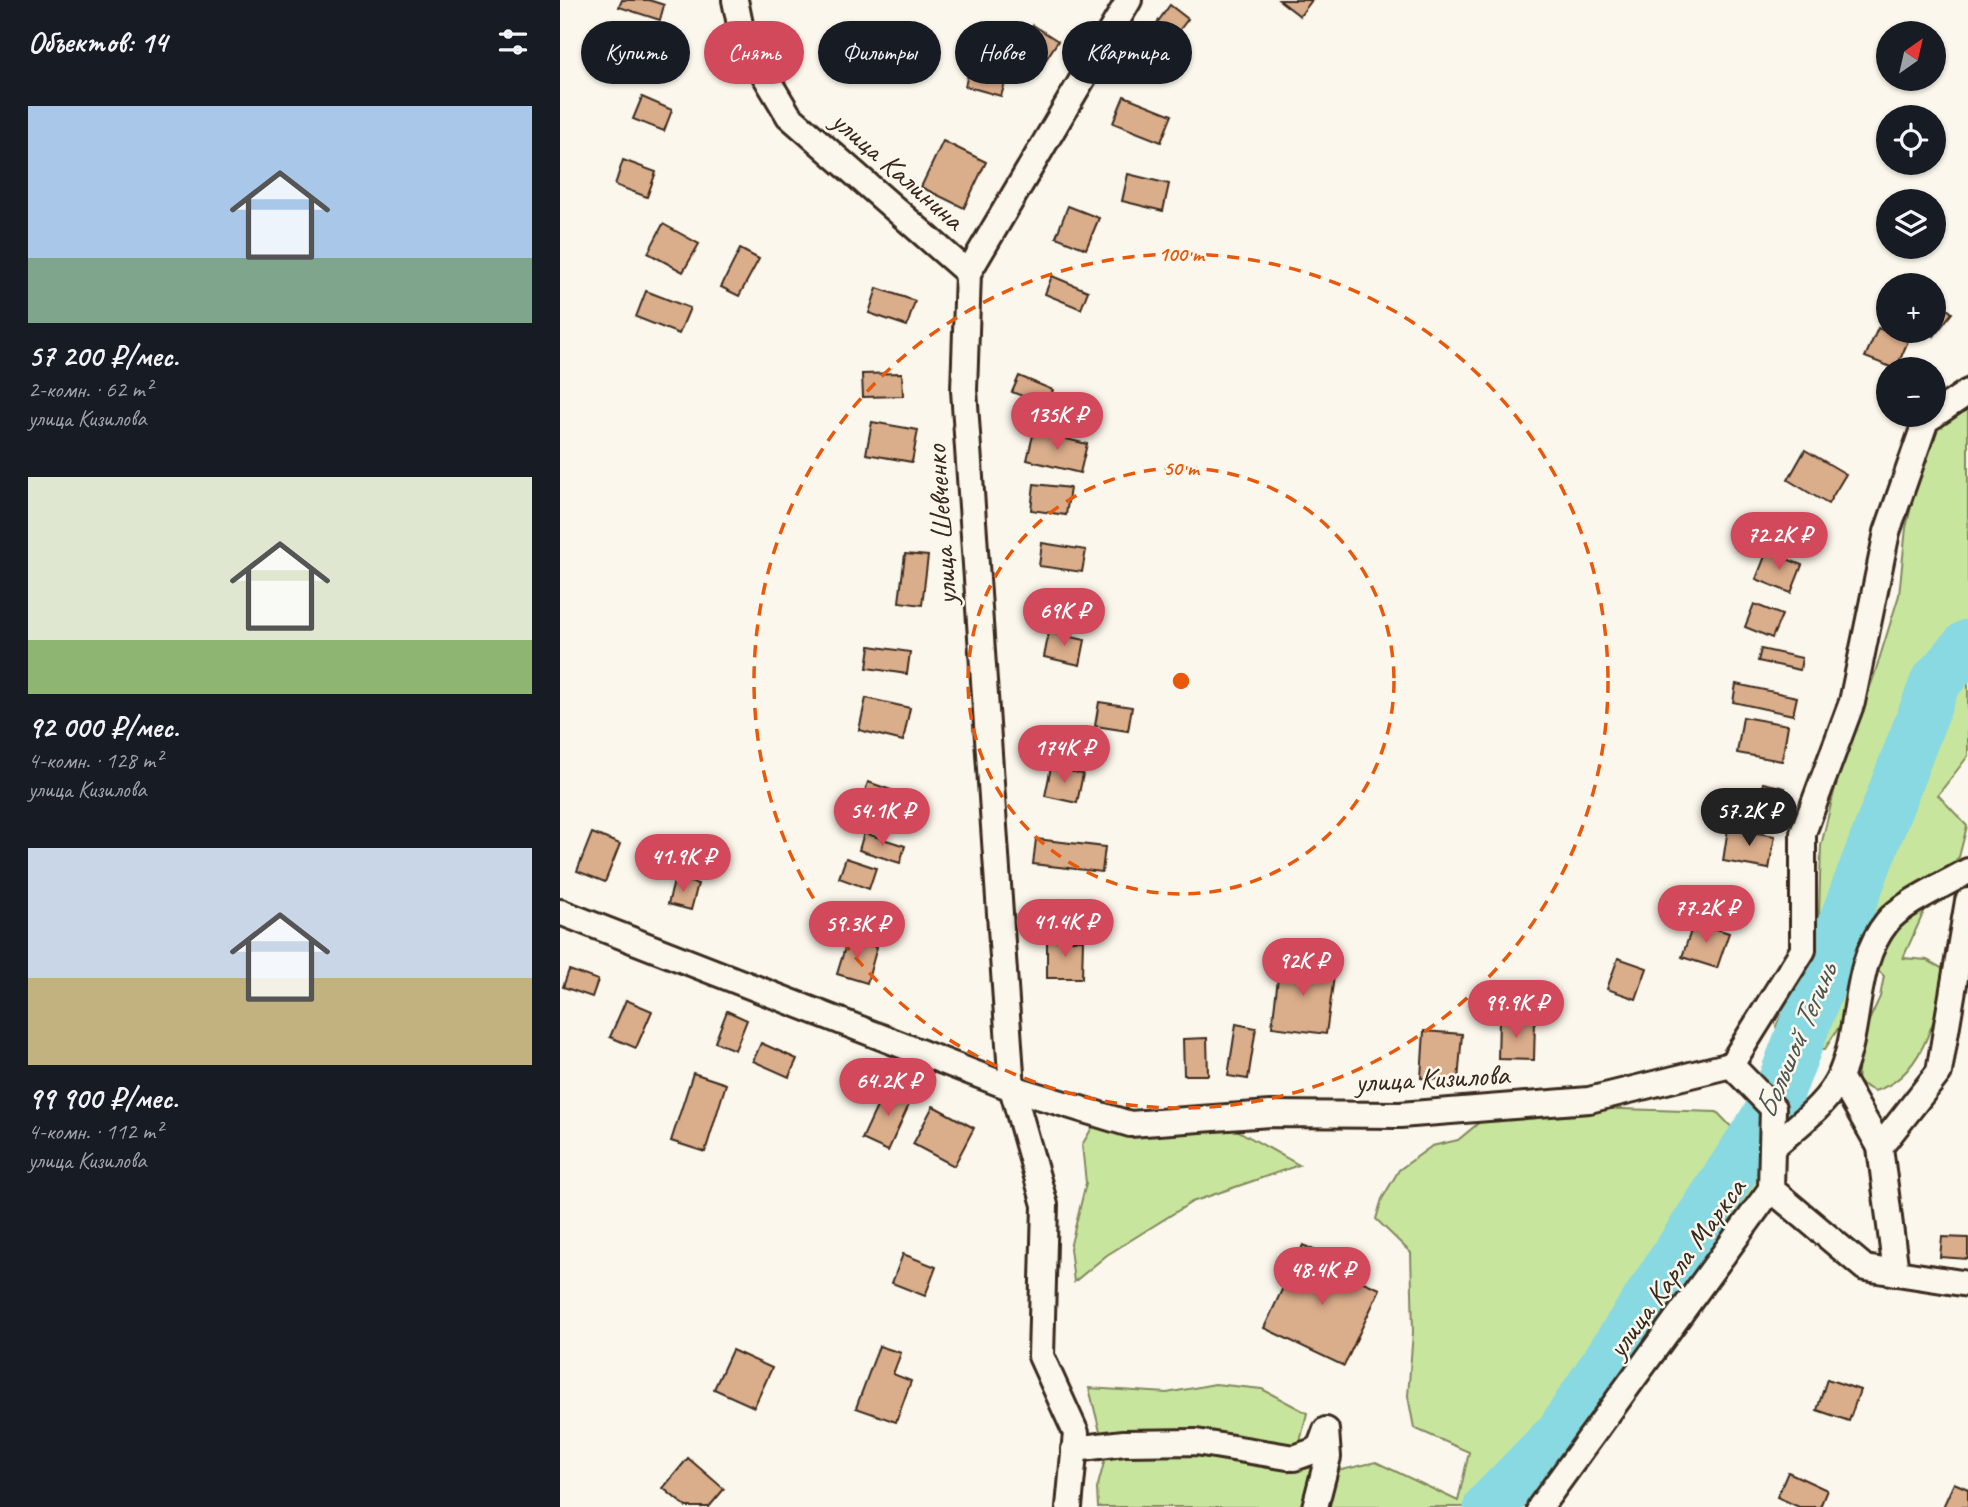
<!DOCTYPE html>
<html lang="ru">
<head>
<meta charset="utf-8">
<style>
  :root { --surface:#171b24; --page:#20242c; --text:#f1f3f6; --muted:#9ea1a6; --accent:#d1495b }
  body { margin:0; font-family:Caveat,sans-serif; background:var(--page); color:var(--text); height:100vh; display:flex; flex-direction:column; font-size:26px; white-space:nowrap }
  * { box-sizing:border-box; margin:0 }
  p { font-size:23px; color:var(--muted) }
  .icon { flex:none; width:38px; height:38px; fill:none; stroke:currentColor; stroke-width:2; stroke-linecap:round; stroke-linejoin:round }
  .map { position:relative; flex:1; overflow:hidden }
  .side { display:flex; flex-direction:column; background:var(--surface); width:560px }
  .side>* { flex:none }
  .hud { position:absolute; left:21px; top:21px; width:665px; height:63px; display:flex; gap:14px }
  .needle { width:46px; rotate:34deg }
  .tools { position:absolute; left:1316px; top:21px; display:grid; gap:14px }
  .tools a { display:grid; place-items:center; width:70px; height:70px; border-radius:50%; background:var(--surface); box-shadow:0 2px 5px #0004; font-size:35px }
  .price { position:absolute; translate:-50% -60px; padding:0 16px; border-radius:24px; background:var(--accent); color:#fff; font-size:23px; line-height:46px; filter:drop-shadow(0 2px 4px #0008) }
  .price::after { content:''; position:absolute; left:50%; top:42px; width:21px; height:16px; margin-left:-10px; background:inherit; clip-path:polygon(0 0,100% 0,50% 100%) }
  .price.on { background:#222; color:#fff }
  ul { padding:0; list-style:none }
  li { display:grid; align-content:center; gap:14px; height:371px; padding:0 28px }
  li span { display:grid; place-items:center; height:217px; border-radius:0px; color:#555 }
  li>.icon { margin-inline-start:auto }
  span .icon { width:126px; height:126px; fill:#fffc; stroke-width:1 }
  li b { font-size:30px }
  h2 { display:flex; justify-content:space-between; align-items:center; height:84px; padding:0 28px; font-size:30px }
  .pill { padding:0 24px; border-radius:32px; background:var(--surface); box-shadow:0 2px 5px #0004; font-size:24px; line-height:63px }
  .pill.on { background:var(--accent); color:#fff }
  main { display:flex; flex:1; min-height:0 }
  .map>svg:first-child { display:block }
  .green { fill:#c8e59d; stroke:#82885e; stroke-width:2 }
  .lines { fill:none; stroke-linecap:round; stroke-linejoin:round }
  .river { stroke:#88d9e1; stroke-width:51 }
  .building { fill:#daad8b; stroke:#3b2a1e; stroke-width:2 }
  .minor-casing { stroke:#3b2a1e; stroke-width:30 }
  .minor { stroke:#fbf7ec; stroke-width:24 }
  .ring { fill:none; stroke:#e8590c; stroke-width:3.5; stroke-dasharray:12 9 }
  .labels { text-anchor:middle; stroke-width:5; stroke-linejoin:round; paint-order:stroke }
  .street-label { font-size:30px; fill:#3b2a1e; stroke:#fbf7ec }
  .water-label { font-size:32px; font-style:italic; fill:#4e564f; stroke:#fbf7ec }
  .centre { fill:#e8590c; stroke:#fbf7ec; stroke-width:3.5 }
  .ring-label { font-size:21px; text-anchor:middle; font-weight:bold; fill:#e8590c; stroke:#fbf7ec; stroke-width:5; stroke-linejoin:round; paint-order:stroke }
</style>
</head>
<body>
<main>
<section class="side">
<h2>Объектов: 14<svg class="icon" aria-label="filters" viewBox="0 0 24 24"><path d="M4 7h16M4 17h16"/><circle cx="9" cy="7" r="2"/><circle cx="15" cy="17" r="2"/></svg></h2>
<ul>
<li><span style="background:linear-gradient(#a9c7e8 70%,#7fa58c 0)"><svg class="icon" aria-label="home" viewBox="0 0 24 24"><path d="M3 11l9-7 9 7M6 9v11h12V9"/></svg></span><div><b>57 200 ₽/мес.</b><p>2-комн. · 62 m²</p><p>улица Кизилова</p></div></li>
<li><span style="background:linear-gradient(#dfe7d0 75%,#8fb573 0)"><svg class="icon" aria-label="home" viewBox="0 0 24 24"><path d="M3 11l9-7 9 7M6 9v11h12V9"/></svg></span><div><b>92 000 ₽/мес.</b><p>4-комн. · 128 m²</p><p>улица Кизилова</p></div></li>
<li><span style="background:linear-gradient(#c9d6e8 60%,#c2b280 0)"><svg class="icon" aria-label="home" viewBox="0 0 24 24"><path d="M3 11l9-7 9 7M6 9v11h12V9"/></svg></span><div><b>99 900 ₽/мес.</b><p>4-комн. · 112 m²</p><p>улица Кизилова</p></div></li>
</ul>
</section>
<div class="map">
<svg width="1408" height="1507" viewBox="0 0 1408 1507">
  <rect width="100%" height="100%" fill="#fbf7ec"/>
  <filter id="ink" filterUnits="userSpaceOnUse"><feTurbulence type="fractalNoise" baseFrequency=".0143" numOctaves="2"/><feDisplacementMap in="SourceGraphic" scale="14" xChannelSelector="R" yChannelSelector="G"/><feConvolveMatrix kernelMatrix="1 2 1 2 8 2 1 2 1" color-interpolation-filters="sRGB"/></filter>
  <g filter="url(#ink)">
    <g class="green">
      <path d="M1408 376V756L1378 795 1407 826 1399 857 1380 876 1343 958 1367 960 1387 971C1376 1015 1363 1078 1314 1091L1297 1082 1301 1038 1320 997 1324 976 1292 946 1289 1011 1265 1049 1221 1048 1216 1026 1258 945 1261 846 1278 775 1314 676 1339 595 1346 528 1368 435 1399 382Z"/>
      <polygon points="1030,1108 1157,1112 1180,1136 1213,1108 1211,1189 980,1507 538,1507 537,1489 546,1455 529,1388 607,1393 655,1384 702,1389 747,1413 740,1442 765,1474 816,1462 898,1501 909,1452 854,1428 848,1396 853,1332 851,1253 816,1219 822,1199 839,1170 872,1146 898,1140 927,1116"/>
      <polygon points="533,1126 572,1133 673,1128 739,1165 632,1202 547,1255 514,1282 510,1248 526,1183 522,1145"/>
    </g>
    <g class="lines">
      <polyline class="river" points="929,1507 1001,1433 1213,1108 1375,683 1408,645"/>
    </g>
    <g class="building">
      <polygon points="62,0 89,0 104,5 100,20 59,7"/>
      <polygon points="719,0 752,0 740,16"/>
      <polygon points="610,5 628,19 612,40 594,27"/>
      <polygon points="473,25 498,41 481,67 457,52"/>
      <polygon points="410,67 447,77 441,96 405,86"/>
      <polygon points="564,96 612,115 601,142 553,123"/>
      <polygon points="82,97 112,110 104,131 73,119"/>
      <polygon points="383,141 426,162 404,208 361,187"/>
      <polygon points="63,160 96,172 87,197 55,185"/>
      <polygon points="568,174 609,184 603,211 562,201"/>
      <polygon points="508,206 539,218 526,249 496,237"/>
      <polygon points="103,224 139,244 123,272 88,253"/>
      <polygon points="180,249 199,259 179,296 161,287"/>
      <polygon points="492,276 528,291 521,309 485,294"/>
      <polygon points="317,288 355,301 347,326 309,313"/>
      <polygon points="86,291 130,308 119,334 76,317"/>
      <polygon points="1374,298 1392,313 1374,336 1368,331 1374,331"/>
      <polygon points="1318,328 1348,341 1336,369 1305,357"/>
      <polygon points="342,373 343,396 303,397 302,374"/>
      <polygon points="459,376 493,390 487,406 452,392"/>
      <polygon points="312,422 358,430 352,462 306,454"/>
      <polygon points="474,431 527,444 520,473 467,460"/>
      <polygon points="1245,450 1286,474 1268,504 1228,480"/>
      <polygon points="474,484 510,488 506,515 471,510"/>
      <polygon points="482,543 526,550 522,572 479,566"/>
      <polygon points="1207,551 1242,565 1231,593 1196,579"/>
      <polygon points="345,554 368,556 362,605 339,602"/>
      <polygon points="1194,604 1222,615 1212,638 1185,627"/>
      <polygon points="489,632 525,640 520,665 484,657"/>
      <polygon points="310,646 350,652 347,674 307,668"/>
      <polygon points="1201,649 1242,658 1240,670 1198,661"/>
      <polygon points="1176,684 1237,697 1233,715 1173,702"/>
      <polygon points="306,698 350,708 343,741 299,730"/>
      <polygon points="539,702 572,707 568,731 535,726"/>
      <polygon points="1183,717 1228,725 1222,761 1177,753"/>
      <polygon points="491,767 523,774 517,803 485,796"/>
      <polygon points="308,782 340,793 331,819 299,809"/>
      <polygon points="1203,783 1225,788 1218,817 1196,812"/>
      <polygon points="1168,828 1215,836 1209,869 1163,861"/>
      <polygon points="32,833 60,844 45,882 17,871"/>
      <polygon points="304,833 345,846 340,863 299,850"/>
      <polygon points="476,839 545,847 542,872 473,864"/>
      <polygon points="286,858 316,868 309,889 279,878"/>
      <polygon points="115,878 138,884 131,910 108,904"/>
      <polygon points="503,900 543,906 540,932 500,927"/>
      <polygon points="1134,922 1169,933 1157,968 1122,957"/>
      <polygon points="288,938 317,947 307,983 277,974"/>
      <polygon points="487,940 523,940 522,978 487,978"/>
      <polygon points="1058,958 1087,968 1076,999 1047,989"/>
      <polygon points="720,962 775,969 766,1034 712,1027"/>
      <polygon points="9,970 38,980 32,997 3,987"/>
      <polygon points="66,1000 92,1011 76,1048 50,1037"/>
      <polygon points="167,1011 187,1020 175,1050 155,1042"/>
      <polygon points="939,1020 975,1021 974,1060 938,1059"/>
      <polygon points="676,1024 696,1028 688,1079 668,1076"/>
      <polygon points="864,1031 902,1034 898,1081 861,1078"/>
      <polygon points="647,1038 648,1075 624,1075 623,1039"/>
      <polygon points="201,1043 237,1059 229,1077 193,1061"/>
      <polygon points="133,1073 166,1084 145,1152 111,1141"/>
      <polygon points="327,1085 353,1096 328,1151 302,1139"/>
      <polygon points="373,1106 414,1128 394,1166 353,1144"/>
      <polygon points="1382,1237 1408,1238 1408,1259 1380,1257"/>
      <polygon points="743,1245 775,1260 770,1268 820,1289 784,1366 704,1328"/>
      <polygon points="343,1254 376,1267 365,1296 332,1283"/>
      <polygon points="319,1346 341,1353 333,1374 351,1381 336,1422 296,1408"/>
      <polygon points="172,1350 212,1368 194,1407 154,1389"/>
      <polygon points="1267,1379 1300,1390 1289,1421 1257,1410"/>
      <polygon points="128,1458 164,1489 149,1507 126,1507 103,1488"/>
      <polygon points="1228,1472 1267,1490 1260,1507 1239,1507 1217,1497"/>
      <polygon points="1394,1483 1408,1489 1408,1507 1383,1507"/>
    </g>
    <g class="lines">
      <g class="minor-casing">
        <g id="minor">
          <polyline points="175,0 183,39 229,116 408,273"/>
          <polyline points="1374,415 1408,392"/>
          <polyline points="0,912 452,1088 570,1124 710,1114 840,1115 1029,1100 1171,1065 1243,950 1243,833 1292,702 1327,532 1366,420 1374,415"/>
          <polyline points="1171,1065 1213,1108 1211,1189"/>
          <polyline points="1280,1077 1320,1147"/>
          <path d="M1212 1148C1235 1127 1269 1104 1281 1074 1302 1025 1292 965 1327 922 1342 903 1386 884 1408 871"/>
          <polyline points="1211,1189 1305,1268 1408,1284"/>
          <polyline points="1336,1273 1320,1147 1379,1072 1408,901"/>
          <polyline points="514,1449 564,1443 636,1442 734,1458 759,1449 766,1430 768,1457 755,1507"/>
          <polyline points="509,1507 516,1433 481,1356 485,1205 452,1088 404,390 408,273 569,0"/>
          <polyline points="980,1507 1211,1189"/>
        </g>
      </g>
      <use href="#minor" class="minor"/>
    </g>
  </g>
  <g class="ring">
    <circle cx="621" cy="681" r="213"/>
    <circle cx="621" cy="681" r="427"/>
  </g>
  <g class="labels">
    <g class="street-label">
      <text transform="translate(338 170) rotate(41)" y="10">улица Калинина</text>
      <text transform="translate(381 525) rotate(-94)" y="10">улица Шевченко</text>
      <text transform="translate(872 1078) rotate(-3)" y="10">улица Кизилова</text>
      <text transform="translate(1116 1268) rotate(-54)" y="10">улица Карла Маркса</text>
    </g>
    <g class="water-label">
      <text transform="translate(1235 1041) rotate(-67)" y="11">Большой Тегинь</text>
    </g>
  </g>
  <circle cx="621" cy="681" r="10" class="centre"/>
  <g class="ring-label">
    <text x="621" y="261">100 m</text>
    <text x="621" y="475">50 m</text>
  </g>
</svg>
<div class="tools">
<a><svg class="needle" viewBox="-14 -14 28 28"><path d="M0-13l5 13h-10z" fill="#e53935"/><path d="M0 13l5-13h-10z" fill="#9ea1a6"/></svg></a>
<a><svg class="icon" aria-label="locate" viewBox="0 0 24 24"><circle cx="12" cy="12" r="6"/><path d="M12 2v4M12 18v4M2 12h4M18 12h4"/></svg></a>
<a><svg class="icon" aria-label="layers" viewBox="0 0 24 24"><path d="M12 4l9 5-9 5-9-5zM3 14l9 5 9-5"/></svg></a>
<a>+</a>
<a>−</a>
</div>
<b class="price" style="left:497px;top:452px">135K ₽</b>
<b class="price" style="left:1219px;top:572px">72.2K ₽</b>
<b class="price" style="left:504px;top:648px">69K ₽</b>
<b class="price" style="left:504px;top:785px">174K ₽</b>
<b class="price" style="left:322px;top:848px">54.1K ₽</b>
<b class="price on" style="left:1189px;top:848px">57.2K ₽</b>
<b class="price" style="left:123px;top:894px">41.9K ₽</b>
<b class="price" style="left:1146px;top:945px">77.2K ₽</b>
<b class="price" style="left:505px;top:959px">41.4K ₽</b>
<b class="price" style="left:297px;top:961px">59.3K ₽</b>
<b class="price" style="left:743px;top:998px">92K ₽</b>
<b class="price" style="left:956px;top:1040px">99.9K ₽</b>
<b class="price" style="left:328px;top:1118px">64.2K ₽</b>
<b class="price" style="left:762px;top:1307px">48.4K ₽</b>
<div class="hud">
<a class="pill">Купить</a>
<a class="pill on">Снять</a>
<a class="pill">Фильтры</a>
<a class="pill">Новое</a>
<a class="pill">Квартира</a>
</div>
</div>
</main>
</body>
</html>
